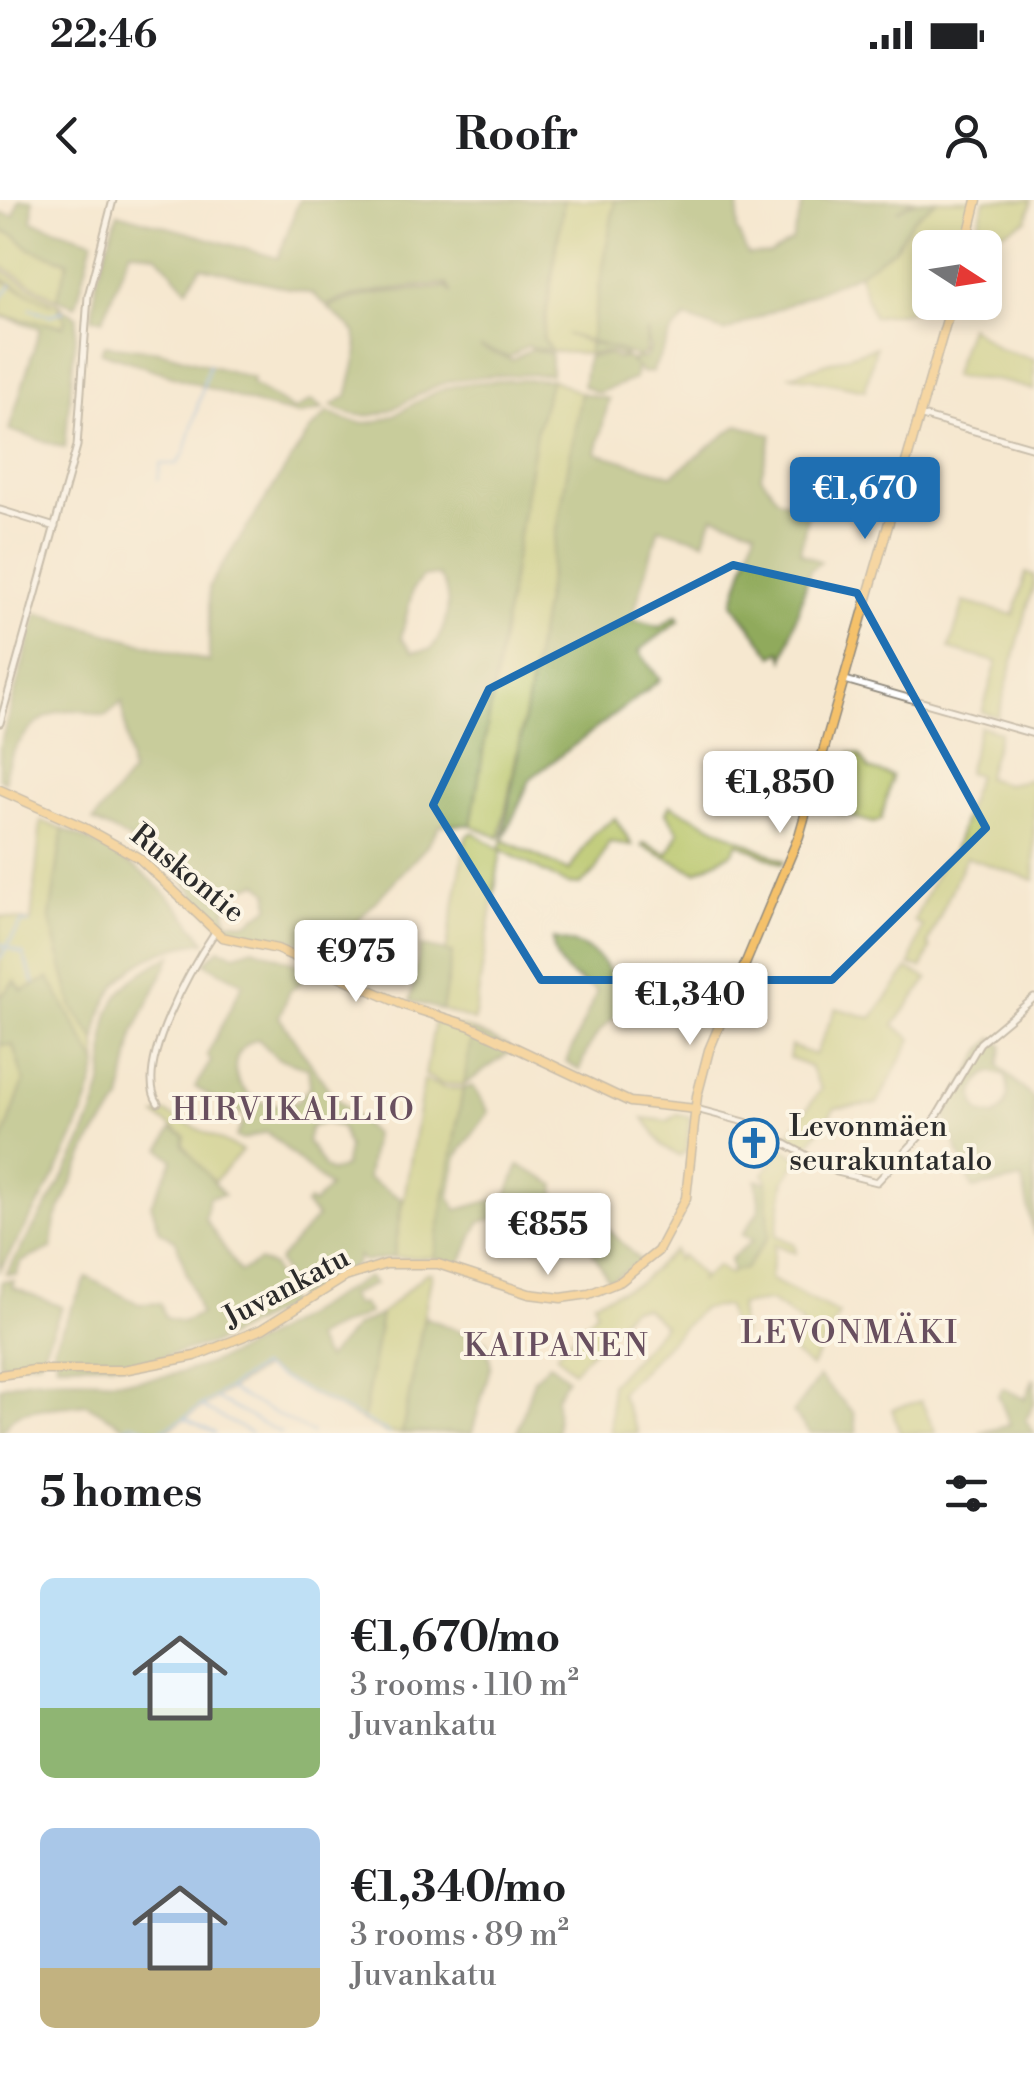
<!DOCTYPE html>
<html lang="en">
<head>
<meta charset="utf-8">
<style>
  :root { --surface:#fff; --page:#f2f2f2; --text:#202124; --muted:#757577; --accent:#1f6fb2 }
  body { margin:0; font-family:"Libre Bodoni",serif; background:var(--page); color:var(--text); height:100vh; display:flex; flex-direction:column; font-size:38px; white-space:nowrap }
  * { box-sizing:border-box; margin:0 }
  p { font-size:32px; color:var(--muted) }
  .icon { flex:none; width:55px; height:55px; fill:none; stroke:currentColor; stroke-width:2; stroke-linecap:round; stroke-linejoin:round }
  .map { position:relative; height:1233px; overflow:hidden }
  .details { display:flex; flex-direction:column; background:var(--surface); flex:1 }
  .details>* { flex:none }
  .needle { width:65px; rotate:102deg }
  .controls { position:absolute; left:912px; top:30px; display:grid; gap:20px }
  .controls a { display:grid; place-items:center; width:90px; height:90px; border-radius:15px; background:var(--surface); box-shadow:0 5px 15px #0003; font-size:50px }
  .price { position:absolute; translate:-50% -85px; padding:0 22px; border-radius:10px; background:#fff; color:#222; font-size:32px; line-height:65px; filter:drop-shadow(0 2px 5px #0008) }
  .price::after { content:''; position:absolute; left:50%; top:60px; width:30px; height:22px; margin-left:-15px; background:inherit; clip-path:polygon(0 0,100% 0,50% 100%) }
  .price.active { background:var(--accent); color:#fff }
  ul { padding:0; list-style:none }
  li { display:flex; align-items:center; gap:30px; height:250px; padding:0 40px }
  li span { display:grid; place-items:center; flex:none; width:280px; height:200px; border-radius:15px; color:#555 }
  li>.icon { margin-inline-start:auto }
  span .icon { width:120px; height:120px; fill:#fffc; stroke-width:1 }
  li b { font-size:42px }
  h2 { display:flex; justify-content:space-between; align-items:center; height:120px; padding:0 40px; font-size:42px }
  .status { display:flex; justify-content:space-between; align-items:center; height:70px; padding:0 50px; background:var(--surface); direction:ltr }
  .status svg { height:28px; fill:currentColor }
  header { display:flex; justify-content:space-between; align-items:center; height:130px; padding:0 40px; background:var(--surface); font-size:45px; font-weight:700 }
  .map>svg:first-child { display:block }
  .green { fill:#b6c467; stroke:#707849; stroke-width:2.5 }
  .forest { fill:#90aa5c; stroke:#5e6a44; stroke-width:2.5; fill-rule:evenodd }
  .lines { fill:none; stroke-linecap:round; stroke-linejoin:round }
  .stream { stroke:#6fa9df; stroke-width:2.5 }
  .minor-casing { stroke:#908a7e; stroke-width:9 }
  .major-casing { stroke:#908a7e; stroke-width:11 }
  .minor { stroke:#fff; stroke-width:5 }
  .major { stroke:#f5c16b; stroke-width:8 }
  .marked { fill:none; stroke:#1f6fb2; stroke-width:8; stroke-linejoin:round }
  .labels { text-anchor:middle; stroke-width:8; stroke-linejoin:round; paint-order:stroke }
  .street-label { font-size:30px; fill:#2b2b2b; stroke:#fcf5e5 }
  .poi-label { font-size:30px; fill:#2b2b2b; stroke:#fcf5e5; text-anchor:start }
  .neighbourhood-label { font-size:32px; letter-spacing:2.5px; fill:#684f5f; stroke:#fcf5e5 }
</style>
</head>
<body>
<div class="status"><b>22:46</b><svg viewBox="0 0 49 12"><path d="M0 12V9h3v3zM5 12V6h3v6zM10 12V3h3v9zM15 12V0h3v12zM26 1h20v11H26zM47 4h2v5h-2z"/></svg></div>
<header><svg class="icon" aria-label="back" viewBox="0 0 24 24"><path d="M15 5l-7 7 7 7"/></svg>Roofr<svg class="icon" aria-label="person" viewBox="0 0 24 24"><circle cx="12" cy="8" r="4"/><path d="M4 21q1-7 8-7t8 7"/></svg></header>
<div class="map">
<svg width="1034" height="1233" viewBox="0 0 1034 1233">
  <rect width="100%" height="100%" fill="#fcf5e5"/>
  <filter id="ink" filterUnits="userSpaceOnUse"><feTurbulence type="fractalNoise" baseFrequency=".01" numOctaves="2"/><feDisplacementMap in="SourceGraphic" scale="20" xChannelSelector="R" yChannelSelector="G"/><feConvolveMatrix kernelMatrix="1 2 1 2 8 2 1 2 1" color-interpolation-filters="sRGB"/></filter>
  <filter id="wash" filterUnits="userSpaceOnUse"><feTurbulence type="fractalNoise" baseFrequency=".0048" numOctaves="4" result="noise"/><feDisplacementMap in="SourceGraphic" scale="40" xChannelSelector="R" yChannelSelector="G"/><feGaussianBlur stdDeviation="2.25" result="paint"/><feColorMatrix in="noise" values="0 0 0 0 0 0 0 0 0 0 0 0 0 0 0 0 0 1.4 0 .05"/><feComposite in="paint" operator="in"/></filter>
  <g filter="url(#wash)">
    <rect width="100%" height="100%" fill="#f6e8d0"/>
    <g class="green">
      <polygon points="564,0 615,0 590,141 566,134 590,143 588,154 551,151 543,138"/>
      <polygon points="936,0 973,0 962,47 930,48 930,102 948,105 873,117 858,73 895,48 913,19"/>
      <polygon points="985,0 1032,0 1027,20 972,47"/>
      <polygon points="0,30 16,36 30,49 68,62 57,99 0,65"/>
      <polygon points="0,69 62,106 58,112 65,117 65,125 36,125 0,115 0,80 53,105 0,77"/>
      <polygon points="969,126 999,149 1034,159 1034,190 998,180 952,177"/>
      <polygon points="876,147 865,190 791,175"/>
      <polygon points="551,179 581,193 542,428 500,638 471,625 536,232"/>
      <polygon points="1026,373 1034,375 1034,383 998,517 982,512 997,462 949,449 964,402 1014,415"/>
      <polygon points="980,526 1000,532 986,578 1006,584 1034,579 1034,680 966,657 928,743 930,749 922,768 910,765 922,726 914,721 940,665 954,651 977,575 967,572"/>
      <polygon points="850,553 860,555 869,569 892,576 881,620 873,623 834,612"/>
      <polygon points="670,605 784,661 782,664 738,643 733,652 696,672 642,646 644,643 668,654 679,632 666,613"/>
      <polygon points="615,618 632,645 609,642 595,672 580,685 567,684 501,650 474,821 442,810 452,753 446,752 466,637 473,632 500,649 503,640 569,671 593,634"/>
      <polygon points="41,621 63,629 50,719 73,808 96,841 98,866 49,779 22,791 14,781 0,798 0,716 31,722"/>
      <polygon points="908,769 928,779 894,825 912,839 877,904 835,908 806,949 786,938 821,889 810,867 789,858 791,846 815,855 836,808 872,818"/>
      <polygon points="435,820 472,830 464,885 441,884 425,875"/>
      <polygon points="0,844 13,845 24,881 0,949"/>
      <polygon points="424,880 444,888 463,889 434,1058 394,1057"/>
      <polygon points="164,912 242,951 212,984 183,945 185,936 156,916"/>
      <polygon points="677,914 690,917 687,951 679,956 662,945 644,918 668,921"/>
      <path d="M782 947 799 958 785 980 776 1035 795 1044 796 1053 775 1044 770 1079 839 1114 811 1167 793 1153 802 1123 770 1101 739 1105 742 1135 733 1136 726 1106 701 1109 620 1193 638 1233H611V1184L664 1125 645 1108H631L573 1171 556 1154 596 1112 594 1101 639 1083 674 1050 677 1060 681 1055 702 1076 699 1082 717 1066 729 1074C759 1060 761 1008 767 979L764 974Z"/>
      <polygon points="426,1073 432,1073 402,1233 387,1233 363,1221 381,1114"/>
      <polygon points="921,1201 936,1233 900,1233 892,1209"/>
    </g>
    <g class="forest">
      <polygon points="19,0 33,0 32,21 93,40 76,106 57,99 68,61 30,49 16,36 0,30 0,13 14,16"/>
      <path d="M299 0H564L544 125 543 138 551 151 527 146 509 157 480 147 512 160 532 149 551 154V174C517 176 480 174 448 182 402 195 383 234 331 206L347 196 358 151 355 132 328 108C361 90 409 92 446 87L452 93 447 84C419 86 348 91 327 106L313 94 201 67 187 89 157 55 130 50 103 119 92 118 97 78 118 13 278 58Z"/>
      <polygon points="615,0 739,0 737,30 748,55 770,54 792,41 804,0 913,0 897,11 916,1 937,0 913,19 895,48 858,74 725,132 686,118 671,134 652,172 643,173 636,167 635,179 598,193 583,186 587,157 609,155 618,159 627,158 610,152 588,154 590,143 620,150 634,165 632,159 645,158 650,150 647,131 646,152 638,157 590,141"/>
      <polygon points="58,106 77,116 65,248 9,230 40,128 0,116 64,126 66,120"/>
      <polygon points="104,145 160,151 253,178 252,184 294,210 312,200 324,209 298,215 262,206 101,152"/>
      <path d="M551 179 536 232 471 625H440L426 647 323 758C289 728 274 743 237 733 210 725 193 686 172 669 148 648 121 635 93 621L131 574 122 502 105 516C95 514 83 510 72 510 40 509 4 551 5 582L0 579V546L37 413 209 462V386L309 232 328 212C384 244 407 195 458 185 488 179 521 181 551 179ZM438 375C455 396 447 429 431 449L413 452 401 438 413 389 422 377ZM258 683 269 692V707L247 723 227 721 225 710 232 692Z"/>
      <polygon points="581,193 609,199 596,253 672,275 738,225 772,235 761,276 778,299 809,308 800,352 821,362 810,370 784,459 781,451 773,456 733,403 756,329 713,316 704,341 659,328 632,419 660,427 677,415 679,421 639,451 660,480 531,578 503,640"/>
      <path d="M63 629C130 658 163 681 205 742 145 749 103 777 96 841L73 808 50 719Z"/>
      <path d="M553 739C596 745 603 760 624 795L645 780 658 800 653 816 636 812 632 806C605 820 588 840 580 870L566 862 597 791C575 779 552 768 553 739Z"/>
      <polygon points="420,746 452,753 442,810 410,801"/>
      <path d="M253 748 301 765 305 779 290 791 279 817 332 894 374 934 367 978 402 999 394 1057 364 1062 358 1056 356 1065 298 1101 278 1061 317 1017 305 1005 309 1001 313 1004 329 987 267 932 242 940 236 937 245 917 195 887 211 861 207 855 243 783 204 763 219 749 235 754ZM258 839 277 858 308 868 310 886 298 901C245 921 210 856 258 839ZM325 923 341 927 348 948 344 967 331 972 325 968 307 941 311 927Z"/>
      <path d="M172 755 134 832 121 901 91 941 55 1021 52 1048 21 1062 16 1075 6 1074C40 1015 84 954 101 888 108 860 99 831 113 804 126 779 149 768 172 755Z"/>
      <path d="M49 778 98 866C80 942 40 1003 0 1070V949L24 881 13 845 0 844V798L15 781 22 791Z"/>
      <polygon points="472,830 507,846 510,852 464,885"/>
      <path d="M994 838 1003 846 999 866 1034 899V1036L1022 979 973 989 945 917 983 849ZM991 872 1005 875C1011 890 1009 908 994 916L980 913C969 898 974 880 991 872Z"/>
      <polygon points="473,886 489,912 457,956 450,997 457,1010 507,996 519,965 556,985 553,1011 603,1024 641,1061 609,1081 585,1038 544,1027 538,1048 528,1047 529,1024 505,1016 480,1022 460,1064 434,1058 463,889"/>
      <polygon points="172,929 185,936 183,945 224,995 209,997 205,1019 240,1072 259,1061 272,1065 289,1105 215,1143 139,1163 57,1164 53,1147 87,1077 139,1104 160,1103 166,1118 182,1122 200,1114 176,1041 160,1031 151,1004 173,960 161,949"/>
      <polygon points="756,980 767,982 769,1036 745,1069 732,1071 730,1059 753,1040 742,1035 760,1009"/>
      <path d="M368 1077 375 1084 349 1095 355 1105 362 1104 369 1113C350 1124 330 1126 314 1139L326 1159 356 1126 381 1114 363 1221 263 1168 162 1233 135 1225 128 1228 86 1204C69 1207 26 1208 15 1216 8 1221 6 1229 0 1233V1187C49 1169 108 1187 161 1177 240 1162 300 1115 368 1077Z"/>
      <polygon points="2,1081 14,1081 12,1087 62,1107 40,1160 0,1164"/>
      <polygon points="424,1117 486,1141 491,1165 472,1233 402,1233"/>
      <polygon points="549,1163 567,1178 556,1197 557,1233 517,1233 534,1179"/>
      <polygon points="819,1177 854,1213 857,1233 810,1233 793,1213"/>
      <polygon points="1034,1178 1034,1203 1026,1220 1034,1233 979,1233 1010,1225 998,1195 1003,1188 1025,1199"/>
    </g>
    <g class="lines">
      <g class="stream">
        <polyline points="0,99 12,85"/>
        <polyline points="31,109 50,115 63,111"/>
        <polyline points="158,279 161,264 177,264 185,252 209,165"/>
        <polyline points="0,744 23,754 34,783"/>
        <polyline points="0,758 22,722 29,723"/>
        <polyline points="230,1190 312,1233"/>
        <polyline points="216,1199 281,1233"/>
        <polyline points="200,1206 251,1233"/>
        <polyline points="184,1218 260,1167 389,1233"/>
        <polyline points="126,1228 136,1233"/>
        <polyline points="119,1233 132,1223 155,1233 185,1218 215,1233"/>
      </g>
    </g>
  </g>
  <g filter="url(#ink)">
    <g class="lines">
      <g class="minor-casing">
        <g id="minor">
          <polyline points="922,216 1034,248"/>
          <polyline points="0,310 55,327"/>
          <polyline points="845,480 1034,534"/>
          <polyline points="0,523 77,246 88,96 113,0"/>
          <path d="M158 903C133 867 193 765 215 732"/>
          <polyline points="696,909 745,922 837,972 877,982 934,921 980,843 1034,798"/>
        </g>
      </g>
      <g class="major-casing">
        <g id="major">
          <polyline points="965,48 977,0"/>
          <polyline points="0,590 83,627 139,658 222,737 277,749 404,805 470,826 630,902 696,909"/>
          <polyline points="0,1175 33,1170 123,1170 195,1156 262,1129 345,1077 386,1064 438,1064 529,1094 561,1098 589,1094 621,1081 658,1051 686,998 697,896 709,850 799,636 952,102"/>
        </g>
      </g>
      <use href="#minor" class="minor"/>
      <use href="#major" class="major"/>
    </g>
  </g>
  <path d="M0 0H1034V1233H0ZM733 365 857 393 986 628 832 780H541L433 605 489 489Z" fill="#f6e8d0" fill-opacity=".55" fill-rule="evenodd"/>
  <path class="marked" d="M733 365 857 393 986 628 832 780H541L433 605 489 489Z"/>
  <defs>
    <g id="church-ring" transform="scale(2.5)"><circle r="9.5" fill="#fcf5e5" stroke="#1f6fb2" stroke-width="1.5"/><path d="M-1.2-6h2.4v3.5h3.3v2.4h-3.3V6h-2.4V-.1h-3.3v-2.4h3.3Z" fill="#1f6fb2"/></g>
  </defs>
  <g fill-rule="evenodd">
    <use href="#church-ring" x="754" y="943"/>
  </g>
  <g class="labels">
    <g class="street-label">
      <text transform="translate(188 673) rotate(39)" y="10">Ruskontie</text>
      <text transform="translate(286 1087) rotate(-28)" y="10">Juvankatu</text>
    </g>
    <g class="poi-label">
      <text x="789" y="936">Levonmäen<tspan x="789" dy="34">seurakuntatalo</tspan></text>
    </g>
    <g class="neighbourhood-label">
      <text x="294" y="920">HIRVIKALLIO</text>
      <text x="850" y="1143">LEVONMÄKI</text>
      <text x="557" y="1156">KAIPANEN</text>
    </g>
  </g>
</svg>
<div class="controls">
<a><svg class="needle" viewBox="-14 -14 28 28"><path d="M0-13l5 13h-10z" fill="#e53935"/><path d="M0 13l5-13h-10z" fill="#757577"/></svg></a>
</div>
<b class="price active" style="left:865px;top:342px">€1,670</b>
<b class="price" style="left:780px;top:636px">€1,850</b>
<b class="price" style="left:356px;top:805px">€975</b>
<b class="price" style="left:690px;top:848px">€1,340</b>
<b class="price" style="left:548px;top:1078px">€855</b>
</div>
<section class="details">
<h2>5 homes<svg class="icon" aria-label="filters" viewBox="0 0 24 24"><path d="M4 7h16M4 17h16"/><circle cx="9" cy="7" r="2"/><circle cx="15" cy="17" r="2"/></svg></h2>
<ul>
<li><span style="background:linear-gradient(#bfe0f5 65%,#8fb573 0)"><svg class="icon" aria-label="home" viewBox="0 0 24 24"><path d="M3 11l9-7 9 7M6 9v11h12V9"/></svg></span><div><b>€1,670/mo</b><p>3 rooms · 110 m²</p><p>Juvankatu</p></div></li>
<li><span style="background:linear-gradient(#a9c7e8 70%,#c2b280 0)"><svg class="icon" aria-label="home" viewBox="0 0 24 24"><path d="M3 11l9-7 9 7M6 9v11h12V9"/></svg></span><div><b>€1,340/mo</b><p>3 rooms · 89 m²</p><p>Juvankatu</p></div></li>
</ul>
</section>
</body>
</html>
